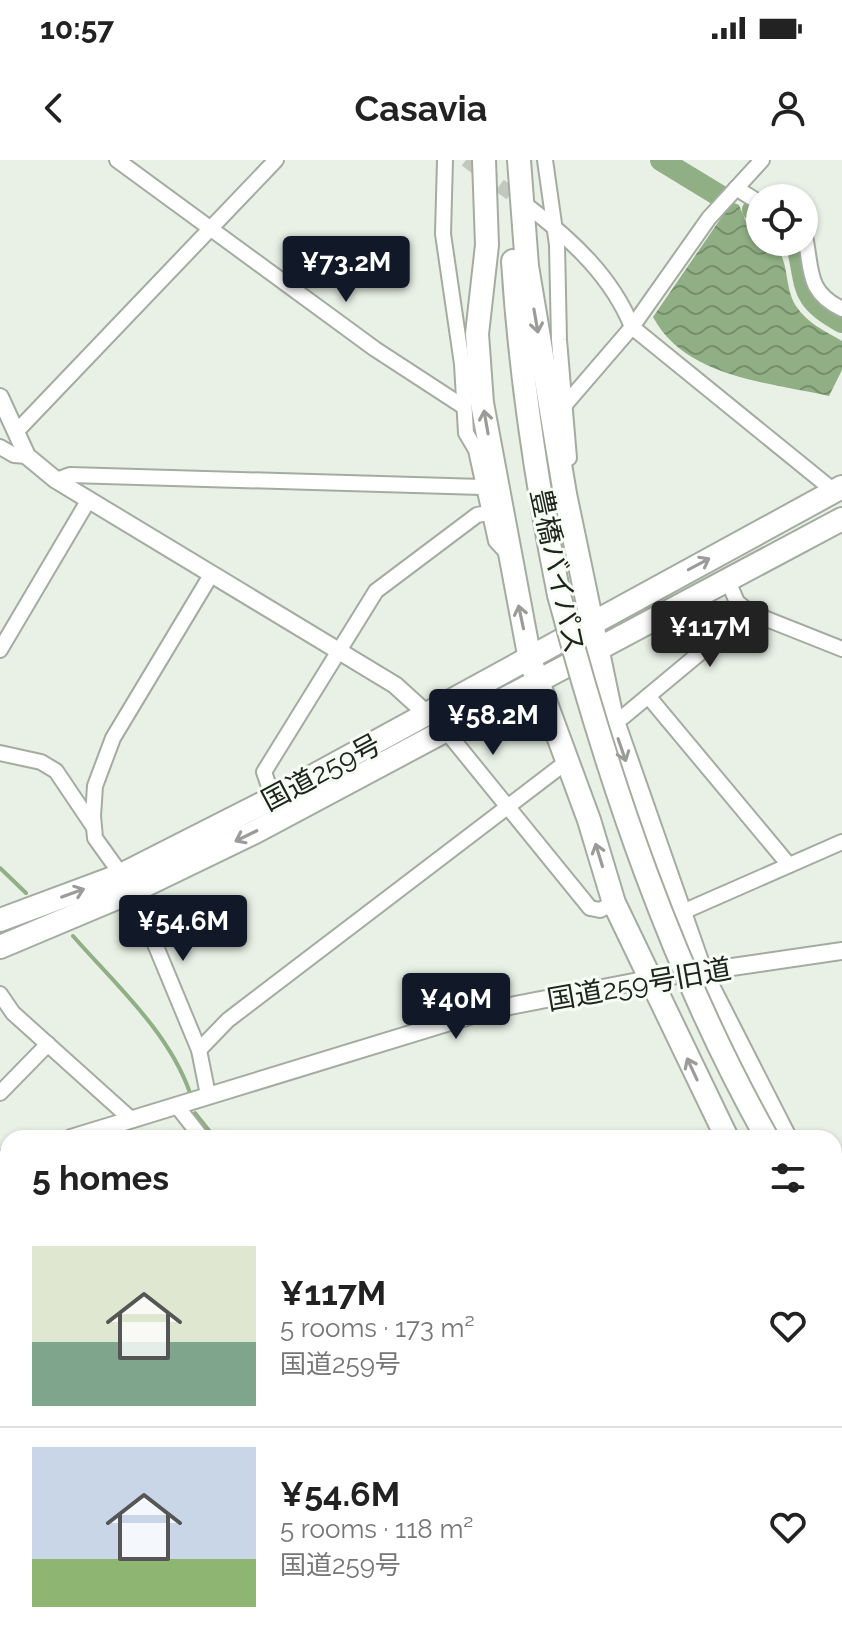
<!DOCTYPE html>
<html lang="en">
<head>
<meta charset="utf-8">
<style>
  :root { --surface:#fff; --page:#f6f6f6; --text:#222; --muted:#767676; --line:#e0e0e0; --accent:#111827 }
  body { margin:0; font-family:Raleway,"Noto Sans JP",sans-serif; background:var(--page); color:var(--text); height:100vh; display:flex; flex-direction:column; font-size:30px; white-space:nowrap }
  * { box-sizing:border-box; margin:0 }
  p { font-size:26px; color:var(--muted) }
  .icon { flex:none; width:44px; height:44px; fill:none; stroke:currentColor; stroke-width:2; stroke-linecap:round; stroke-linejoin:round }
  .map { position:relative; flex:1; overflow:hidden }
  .side { position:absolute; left:0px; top:970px; width:842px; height:514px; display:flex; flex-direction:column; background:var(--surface); border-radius:24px 24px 0 0; box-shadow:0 2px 6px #0004 }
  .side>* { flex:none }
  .fabs { position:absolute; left:746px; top:24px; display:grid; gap:16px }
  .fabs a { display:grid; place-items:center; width:72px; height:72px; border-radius:50%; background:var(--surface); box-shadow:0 2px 6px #0004; font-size:40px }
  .price { position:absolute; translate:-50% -68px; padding:0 18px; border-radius:8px; background:var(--accent); color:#fff; font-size:26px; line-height:52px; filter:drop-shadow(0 2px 4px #0008) }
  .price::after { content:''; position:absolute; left:50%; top:48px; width:24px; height:18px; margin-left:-12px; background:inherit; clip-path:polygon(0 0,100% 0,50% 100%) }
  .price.active { background:#222; color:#fff }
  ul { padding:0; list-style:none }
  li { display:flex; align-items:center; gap:24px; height:200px; padding:0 32px }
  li+li { border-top:2px solid var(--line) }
  li span { display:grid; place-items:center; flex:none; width:224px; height:160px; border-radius:0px; color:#555 }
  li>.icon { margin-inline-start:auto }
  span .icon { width:96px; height:96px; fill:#fffc; stroke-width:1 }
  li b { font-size:34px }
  h2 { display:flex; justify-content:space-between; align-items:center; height:96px; padding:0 32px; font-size:34px }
  .status { display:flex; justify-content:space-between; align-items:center; height:56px; padding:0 40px; background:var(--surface); direction:ltr }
  .status svg { height:22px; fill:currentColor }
  header { display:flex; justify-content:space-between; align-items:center; height:104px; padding:0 32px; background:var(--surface); font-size:36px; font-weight:700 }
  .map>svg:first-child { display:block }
  .water { fill:url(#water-waves) }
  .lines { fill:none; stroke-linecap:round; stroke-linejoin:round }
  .stream { stroke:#90af84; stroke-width:4 }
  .river { stroke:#90af84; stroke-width:22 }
  .minor-tunnel { stroke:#c1c8be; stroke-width:14; stroke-dasharray:14 7; stroke-linecap:butt }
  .minor-casing { stroke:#a4aca1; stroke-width:18 }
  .tertiary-casing { stroke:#a4aca1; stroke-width:20 }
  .trunk-casing { stroke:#a4aca1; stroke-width:26 }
  .minor { stroke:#fff; stroke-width:14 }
  .tertiary { stroke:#fff; stroke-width:16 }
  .trunk { stroke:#fff; stroke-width:22 }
  .trunk-bridge-casing { stroke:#a4aca1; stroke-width:26; stroke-linecap:butt }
  .trunk-bridge { stroke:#fff; stroke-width:22 }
  .oneway { stroke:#9b9c9a }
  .labels { text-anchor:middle; stroke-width:6; stroke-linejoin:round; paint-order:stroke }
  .street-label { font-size:28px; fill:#20231e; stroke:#f6fef3 }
</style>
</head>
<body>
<div class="status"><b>10:57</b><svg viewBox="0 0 49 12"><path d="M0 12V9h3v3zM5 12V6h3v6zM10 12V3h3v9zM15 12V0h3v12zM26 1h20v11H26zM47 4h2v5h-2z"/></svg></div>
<header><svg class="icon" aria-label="back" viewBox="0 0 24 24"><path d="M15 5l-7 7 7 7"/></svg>Casavia<svg class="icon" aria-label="person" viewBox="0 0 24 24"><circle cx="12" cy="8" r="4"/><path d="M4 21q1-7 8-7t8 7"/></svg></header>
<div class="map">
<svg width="842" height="1483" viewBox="0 0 842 1483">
  <defs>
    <pattern id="water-waves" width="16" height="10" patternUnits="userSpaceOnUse" patternTransform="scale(2)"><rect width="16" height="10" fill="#90af84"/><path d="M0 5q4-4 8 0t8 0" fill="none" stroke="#758e6b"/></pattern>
  </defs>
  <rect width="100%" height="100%" fill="#e9f1e6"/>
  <path class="water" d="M732 42 739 45 747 64 760 74V82H771C791 98 783 126 796 146 807 163 825 171 842 181V210L829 236C768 222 686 218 653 157Z"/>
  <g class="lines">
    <g class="stream">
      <polyline points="0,708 26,733"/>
      <path d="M73 776C115 824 169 872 190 933"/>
      <polyline points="195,953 215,978"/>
    </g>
    <g class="river">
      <polyline points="661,0 720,36"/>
      <polyline points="753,50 760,55"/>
      <path d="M796 82C808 125 797 138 842 162"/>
    </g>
    <polyline class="minor-tunnel" points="466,0 523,43"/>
    <g class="minor-casing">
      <g id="minor">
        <polyline points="117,0 375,189 464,247"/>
        <polyline points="445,0 443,74 462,204 466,273 476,290 496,381 508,394"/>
        <polyline points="545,0 557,85 559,180 569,298"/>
        <polyline points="736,28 760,43"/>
        <path d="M530 48C572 80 612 117 632 167L834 331"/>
        <path d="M804 72C813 108 804 130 842 149"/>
        <polyline points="564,246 632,167 709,58 762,0"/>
        <polyline points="16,272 276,0"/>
        <polyline points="0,287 14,295 27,296"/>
        <polyline points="56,320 70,315 482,327"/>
        <polyline points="728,421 737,442 749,452 842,489"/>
        <polyline points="0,490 88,341"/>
        <polyline points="648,536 789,705"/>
        <polyline points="612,559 623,557 749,452"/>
        <polyline points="446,571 590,748 600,750 614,743"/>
        <polyline points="0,593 41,602 56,611 93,666"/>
        <polyline points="273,638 264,612 376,431 477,355 488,353"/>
        <polyline points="678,754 842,682"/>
        <polyline points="0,834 13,853 132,960"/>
        <polyline points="199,890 228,860 565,603"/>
        <polyline points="0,933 48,884"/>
        <polyline points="208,935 199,890 133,731 95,678 93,656 95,626 113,578 211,415"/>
        <polyline points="176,945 202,978"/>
        <polyline points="834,1041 842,1054"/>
        <polyline points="0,1056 8,1066"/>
        <polyline points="834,1181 842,1193"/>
        <polyline points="834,1457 842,1451"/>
        <polyline points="343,1476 348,1483"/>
        <polyline points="564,1476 570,1483"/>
        <polyline points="675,1476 680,1483"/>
        <polyline points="181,1483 189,1476"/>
        <polyline points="799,1483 808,1476"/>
      </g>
    </g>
    <g class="tertiary-casing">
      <g id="tertiary">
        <polyline points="0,237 27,296 56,320 395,525 428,555"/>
        <polyline points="71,978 489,850 649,819 842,791"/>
        <polyline points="0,999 8,997"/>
        <polyline points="0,1389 8,1399"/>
        <polyline points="71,1476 77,1483"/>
      </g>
    </g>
    <g class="trunk-casing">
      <g id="trunk">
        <polyline points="484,0 487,85 477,174 482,243 530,500 589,660 614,743 727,978"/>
        <polyline points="519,0 527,106 565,334 612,559 701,813 785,978"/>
        <path d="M513 101C520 213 537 326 559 435"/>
        <polyline points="0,760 121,715 273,638 842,327"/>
        <polyline points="0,787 133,731 255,672 842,359"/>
        <polyline points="834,1061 842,1074"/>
        <polyline points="834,1092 842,1105"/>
        <polyline points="834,1159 842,1171"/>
      </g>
    </g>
    <use href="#minor" class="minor"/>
    <use href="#tertiary" class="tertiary"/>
    <use href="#trunk" class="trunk"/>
    <g class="trunk-bridge-casing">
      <path id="trunk-bridge" d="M559 435C609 622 672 809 767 978"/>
    </g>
    <use href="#trunk-bridge" class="trunk-bridge"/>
  </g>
  <defs><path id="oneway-shaft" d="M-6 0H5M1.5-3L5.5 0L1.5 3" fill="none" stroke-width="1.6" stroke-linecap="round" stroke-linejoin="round" transform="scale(2)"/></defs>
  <g class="oneway">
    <use href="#oneway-shaft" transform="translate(536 161) rotate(80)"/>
    <use href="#oneway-shaft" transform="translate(486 262) rotate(-100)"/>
    <use href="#oneway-shaft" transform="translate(699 404) rotate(-28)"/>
    <use href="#oneway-shaft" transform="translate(521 457) rotate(-102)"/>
    <use href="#oneway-shaft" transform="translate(622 590) rotate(71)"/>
    <use href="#oneway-shaft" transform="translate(246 676) rotate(154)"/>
    <use href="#oneway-shaft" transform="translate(599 695) rotate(-107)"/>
    <use href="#oneway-shaft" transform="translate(73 733) rotate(-20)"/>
    <use href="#oneway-shaft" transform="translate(692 909) rotate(-115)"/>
  </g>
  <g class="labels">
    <g class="street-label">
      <text transform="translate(558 411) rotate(78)" y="10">豊橋バイパス</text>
      <text transform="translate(321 612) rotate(-28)" y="10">国道259号</text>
      <text transform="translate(639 824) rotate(-10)" y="10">国道259号旧道</text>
    </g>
  </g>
</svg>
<div class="fabs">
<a><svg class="icon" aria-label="locate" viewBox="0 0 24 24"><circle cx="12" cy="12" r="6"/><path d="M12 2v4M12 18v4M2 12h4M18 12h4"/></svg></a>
</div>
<b class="price" style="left:346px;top:144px">¥73.2M</b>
<b class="price active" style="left:710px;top:509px">¥117M</b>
<b class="price" style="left:493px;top:597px">¥58.2M</b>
<b class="price" style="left:183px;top:803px">¥54.6M</b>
<b class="price" style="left:456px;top:881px">¥40M</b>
<section class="side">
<h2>5 homes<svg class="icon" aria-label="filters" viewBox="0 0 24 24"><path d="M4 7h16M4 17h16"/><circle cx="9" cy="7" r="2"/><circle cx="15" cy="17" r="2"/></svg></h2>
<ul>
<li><span style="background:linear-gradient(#dfe7d0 60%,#7fa58c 0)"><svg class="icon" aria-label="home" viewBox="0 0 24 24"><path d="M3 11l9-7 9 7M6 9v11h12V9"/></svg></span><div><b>¥117M</b><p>5 rooms · 173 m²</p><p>国道259号</p></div><svg class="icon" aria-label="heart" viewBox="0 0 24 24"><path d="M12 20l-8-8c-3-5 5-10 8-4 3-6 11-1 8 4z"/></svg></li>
<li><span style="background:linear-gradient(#c9d6e8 70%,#8fb573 0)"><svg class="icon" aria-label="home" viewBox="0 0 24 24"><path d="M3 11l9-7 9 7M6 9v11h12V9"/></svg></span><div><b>¥54.6M</b><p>5 rooms · 118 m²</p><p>国道259号</p></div><svg class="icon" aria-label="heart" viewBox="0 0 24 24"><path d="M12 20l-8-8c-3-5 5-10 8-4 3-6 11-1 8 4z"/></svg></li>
</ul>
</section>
</div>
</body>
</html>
